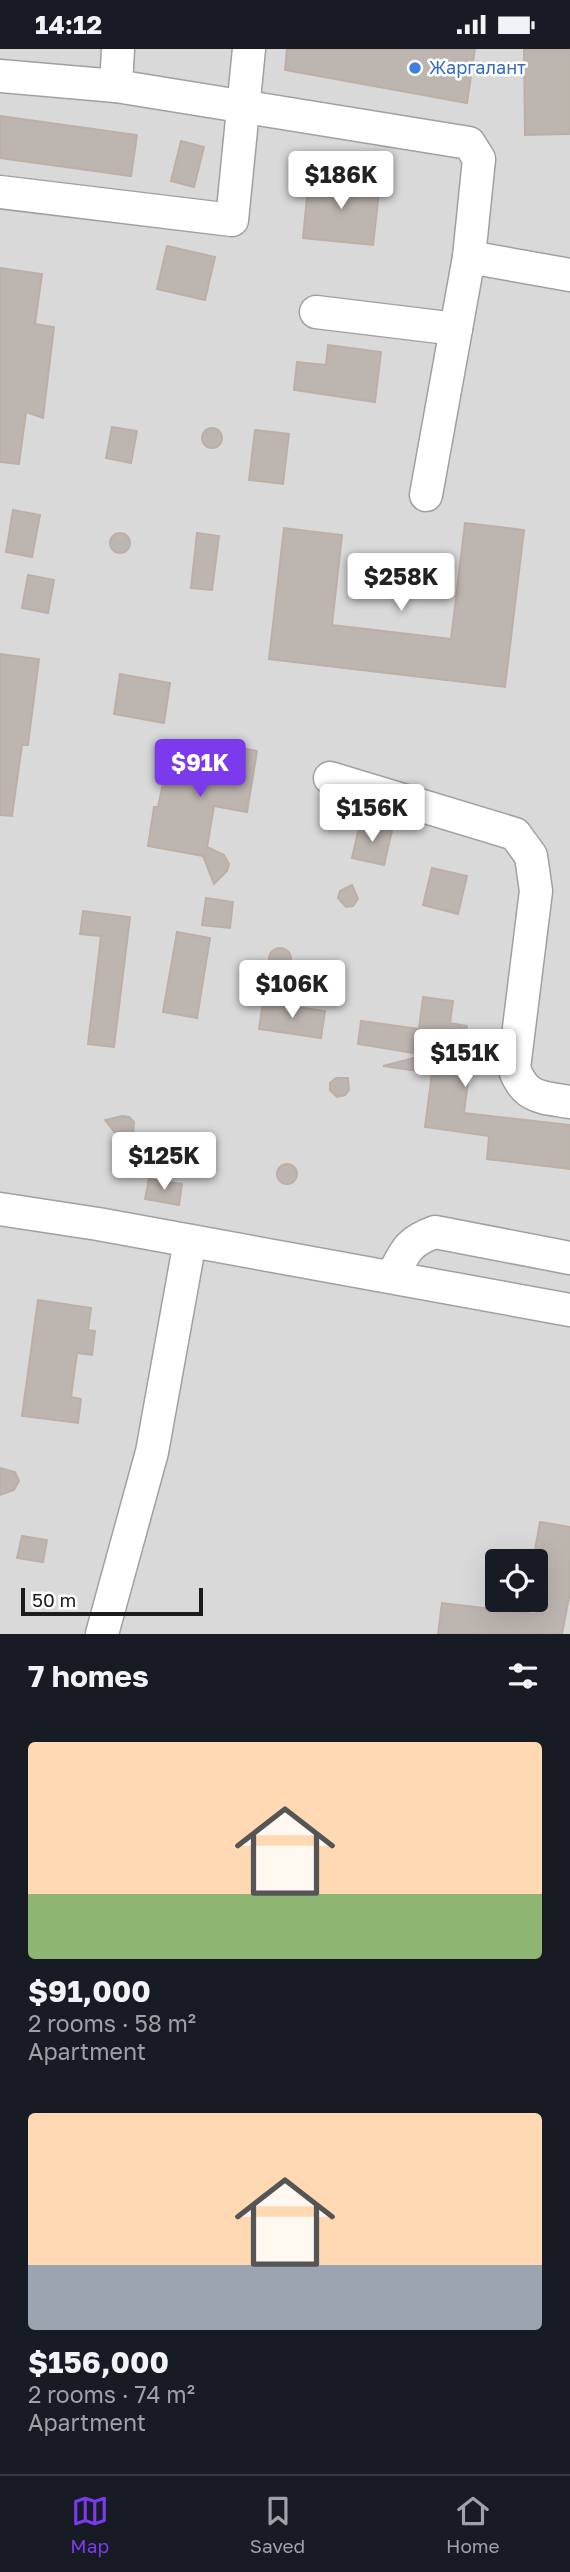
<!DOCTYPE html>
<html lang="en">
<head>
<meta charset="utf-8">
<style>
  :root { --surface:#171b24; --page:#20242c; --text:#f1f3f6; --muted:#9ea1a6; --line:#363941; --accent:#7c3aed }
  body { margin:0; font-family:"Golos Text",sans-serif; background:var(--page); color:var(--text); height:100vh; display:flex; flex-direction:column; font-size:26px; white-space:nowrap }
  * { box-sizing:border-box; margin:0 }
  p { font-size:23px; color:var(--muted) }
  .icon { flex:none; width:38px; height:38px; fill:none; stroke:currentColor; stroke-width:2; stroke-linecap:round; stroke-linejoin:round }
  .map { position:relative; height:1585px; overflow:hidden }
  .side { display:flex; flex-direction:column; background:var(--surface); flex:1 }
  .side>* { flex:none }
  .buttons { position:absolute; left:485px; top:1500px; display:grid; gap:14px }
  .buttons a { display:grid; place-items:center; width:63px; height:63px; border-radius:7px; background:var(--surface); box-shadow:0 7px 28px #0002; font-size:35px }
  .scale { position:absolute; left:21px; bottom:18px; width:182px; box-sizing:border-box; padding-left:7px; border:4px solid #1c1c1c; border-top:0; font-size:19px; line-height:24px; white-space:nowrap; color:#1c1c1c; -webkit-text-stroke:5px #fff; paint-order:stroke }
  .price { position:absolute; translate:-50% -60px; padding:0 16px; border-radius:7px; background:#fff; color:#222; font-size:23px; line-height:46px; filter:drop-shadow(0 2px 4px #0008) }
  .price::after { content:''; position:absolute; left:50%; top:42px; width:21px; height:16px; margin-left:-10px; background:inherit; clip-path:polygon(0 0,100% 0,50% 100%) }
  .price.selected { background:var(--accent); color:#fff }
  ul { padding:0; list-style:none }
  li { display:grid; align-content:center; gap:14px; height:371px; padding:0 28px }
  li span { display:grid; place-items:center; height:217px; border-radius:7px; color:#555 }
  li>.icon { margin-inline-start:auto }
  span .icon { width:126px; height:126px; fill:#fffc; stroke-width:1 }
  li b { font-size:30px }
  h2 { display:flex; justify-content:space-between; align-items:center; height:84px; padding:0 28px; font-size:30px }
  .status { display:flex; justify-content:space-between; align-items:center; height:49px; padding:0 35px; background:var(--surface); direction:ltr }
  .status svg { height:19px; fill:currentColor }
  .tabs { display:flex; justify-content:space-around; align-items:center; height:98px; border-top:2px solid var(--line); background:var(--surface); font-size:19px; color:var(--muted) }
  .tabs a { display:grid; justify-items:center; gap:4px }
  .tabs .selected { color:var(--accent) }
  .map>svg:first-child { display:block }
  .residential { fill:#dad9d9; fill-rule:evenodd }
  .building { fill:#bdb5b0; stroke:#bdafa7; stroke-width:2 }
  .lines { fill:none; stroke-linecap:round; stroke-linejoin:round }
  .minor-casing { stroke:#a0a0a0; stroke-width:35 }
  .minor { stroke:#fff; stroke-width:32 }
  .shop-dot { fill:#3f7fe0; stroke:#fff; stroke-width:2.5 }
  .labels { text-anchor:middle; stroke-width:5; stroke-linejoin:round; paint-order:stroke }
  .shop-label { font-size:18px; fill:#366cbe; stroke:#fff; text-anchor:start }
</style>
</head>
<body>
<div class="status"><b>14:12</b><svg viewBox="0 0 49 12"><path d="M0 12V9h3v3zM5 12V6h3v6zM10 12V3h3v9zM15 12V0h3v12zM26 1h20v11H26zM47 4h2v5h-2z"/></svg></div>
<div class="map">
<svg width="570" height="1585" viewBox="0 0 570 1585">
  <rect width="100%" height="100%" fill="#ede9e3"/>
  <path class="residential" d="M0 0H570V1585H0ZM497 1512H536V1550H497Z"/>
  <g class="building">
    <polygon points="287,0 475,0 467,54 285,21"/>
    <polygon points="524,1 570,1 570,85 525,86"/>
    <polygon points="0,67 137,86 131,127 0,109"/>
    <polygon points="181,92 204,98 194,138 171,132"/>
    <polygon points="309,127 380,135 373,196 303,189"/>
    <polygon points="167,197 215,208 205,251 157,240"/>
    <polygon points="0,219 42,225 35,275 54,278 43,369 26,363 19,415 0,413"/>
    <polygon points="328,296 381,303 375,353 294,341 297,313 326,316"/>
    <polygon points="112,378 137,382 131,414 106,409"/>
    <circle cx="212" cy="389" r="10"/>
    <polygon points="255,381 289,385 283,435 249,431"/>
    <polygon points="13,461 40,466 32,508 6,503"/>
    <polygon points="465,474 524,481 505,638 269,610 284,479 342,486 332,576 451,590"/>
    <circle cx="120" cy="494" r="10"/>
    <polygon points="197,484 219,487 212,541 191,539"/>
    <polygon points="28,526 54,531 48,564 22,559"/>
    <polygon points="0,605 39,610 28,696 22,696 12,767 0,766"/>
    <polygon points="120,625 170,634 164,674 114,665"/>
    <polygon points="172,692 232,705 234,698 257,702 247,763 214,757 207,798 224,806 229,815 227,822 214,835 203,807 148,797 154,758 158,758"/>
    <polygon points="360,774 392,782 384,816 352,809"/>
    <polygon points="432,819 467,827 458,865 423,856"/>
    <polygon points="352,836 358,850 353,857 346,858 338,849 340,842"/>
    <polygon points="206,849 233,853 230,879 202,876"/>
    <polygon points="83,862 130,868 114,998 88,995 101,887 80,885"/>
    <polygon points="177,883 210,889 197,969 163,963"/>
    <circle cx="280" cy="910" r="11"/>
    <polygon points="423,948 453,952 450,974 467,977 465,992 473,993 464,1064 570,1076 570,1120 487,1110 489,1087 425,1078 432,1024 383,1017 426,1006 358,995 361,972 419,980"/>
    <polygon points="263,953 325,962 321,989 259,980"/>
    <polygon points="336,1029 348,1029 349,1041 345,1046 337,1048 330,1041 330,1034"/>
    <polygon points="122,1067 129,1068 134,1073 133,1084 127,1088 117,1086 105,1071"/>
    <circle cx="287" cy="1125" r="10"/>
    <polygon points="149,1130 182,1135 179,1156 145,1150"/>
    <polygon points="38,1251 91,1259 88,1281 95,1282 92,1306 77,1304 71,1348 81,1350 78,1374 22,1367"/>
    <polygon points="0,1419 15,1423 19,1432 14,1441 0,1446"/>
    <polygon points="540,1473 570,1478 570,1543 562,1585 438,1585 442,1554 536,1565 536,1512 533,1512"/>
    <polygon points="22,1487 47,1491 43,1513 17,1509"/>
  </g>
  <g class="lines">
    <g class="minor-casing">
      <g id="minor">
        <polyline points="118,0 116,37 469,94 479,110 469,208 570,226"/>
        <polyline points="0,27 116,37"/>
        <polyline points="0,143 232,171 249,0"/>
        <polyline points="316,263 456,280"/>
        <polyline points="426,446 469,208"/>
        <path d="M330 729 515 785 531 807 536 842 514 1019C525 1050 541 1048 570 1053"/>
        <polyline points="0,1160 98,1175 570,1261"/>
        <path d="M392 1228C405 1203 407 1193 435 1183L570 1209"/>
        <polyline points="102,1585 152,1403 190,1192"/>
      </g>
    </g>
    <use href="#minor" class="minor"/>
  </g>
  <circle class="shop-dot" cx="415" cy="19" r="7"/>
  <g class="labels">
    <g class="shop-label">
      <text x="429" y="25">Жаргалант</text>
    </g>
  </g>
</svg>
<div class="buttons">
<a><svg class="icon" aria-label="locate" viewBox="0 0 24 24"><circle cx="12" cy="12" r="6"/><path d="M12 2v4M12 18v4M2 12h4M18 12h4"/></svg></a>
</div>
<div class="scale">50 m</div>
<b class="price" style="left:341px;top:162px">$186K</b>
<b class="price" style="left:401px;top:564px">$258K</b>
<b class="price selected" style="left:200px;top:750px">$91K</b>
<b class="price" style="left:372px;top:795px">$156K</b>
<b class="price" style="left:292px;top:971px">$106K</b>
<b class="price" style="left:465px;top:1040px">$151K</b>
<b class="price" style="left:164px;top:1143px">$125K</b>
</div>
<section class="side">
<h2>7 homes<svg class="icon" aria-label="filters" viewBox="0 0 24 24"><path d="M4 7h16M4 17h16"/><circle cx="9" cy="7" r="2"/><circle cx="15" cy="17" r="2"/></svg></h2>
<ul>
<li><span style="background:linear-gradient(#ffd9b3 70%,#8fb573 0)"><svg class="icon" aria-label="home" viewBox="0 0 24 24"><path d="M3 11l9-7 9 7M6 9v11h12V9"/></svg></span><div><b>$91,000</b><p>2 rooms · 58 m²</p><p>Apartment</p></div></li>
<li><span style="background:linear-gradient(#ffd9b3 70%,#9aa5b1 0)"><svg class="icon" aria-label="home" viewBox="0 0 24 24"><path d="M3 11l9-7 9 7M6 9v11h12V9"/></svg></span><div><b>$156,000</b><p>2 rooms · 74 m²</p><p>Apartment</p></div></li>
</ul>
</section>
<nav class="tabs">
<a class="selected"><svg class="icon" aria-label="map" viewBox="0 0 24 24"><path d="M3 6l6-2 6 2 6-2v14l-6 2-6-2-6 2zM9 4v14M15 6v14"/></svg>Map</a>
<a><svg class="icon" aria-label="saved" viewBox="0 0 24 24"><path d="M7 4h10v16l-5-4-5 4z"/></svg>Saved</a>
<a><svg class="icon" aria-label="home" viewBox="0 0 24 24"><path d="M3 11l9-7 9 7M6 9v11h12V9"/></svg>Home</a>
</nav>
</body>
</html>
